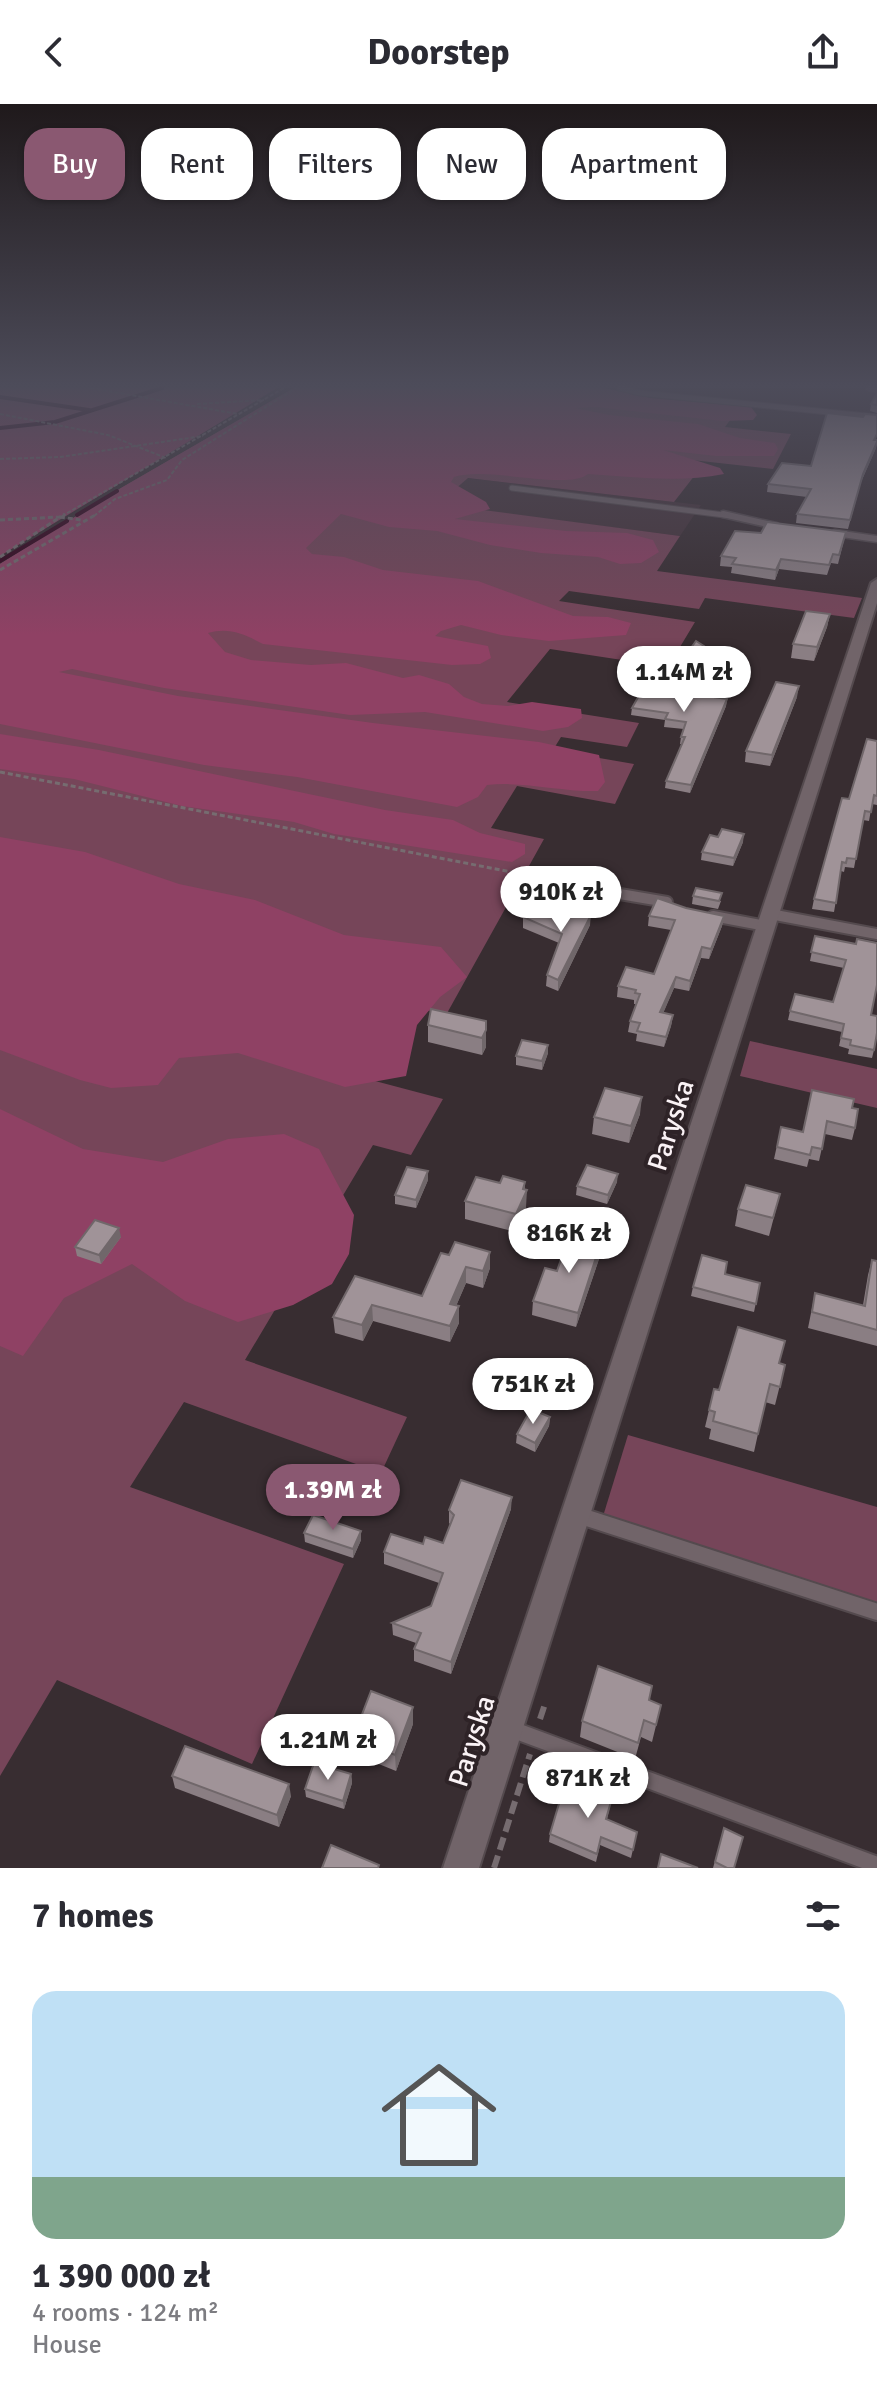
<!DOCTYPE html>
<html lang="en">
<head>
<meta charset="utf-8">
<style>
  :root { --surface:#fff; --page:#f2f2f3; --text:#2b2b33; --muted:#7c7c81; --accent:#8a5871 }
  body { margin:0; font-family:Signika,sans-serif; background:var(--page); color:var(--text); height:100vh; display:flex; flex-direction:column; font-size:30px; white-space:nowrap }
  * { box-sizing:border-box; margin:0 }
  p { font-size:26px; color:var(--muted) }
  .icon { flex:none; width:44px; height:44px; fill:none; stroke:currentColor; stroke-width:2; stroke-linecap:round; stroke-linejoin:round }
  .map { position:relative; height:1764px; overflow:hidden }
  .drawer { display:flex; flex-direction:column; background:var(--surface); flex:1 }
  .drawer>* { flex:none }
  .hud { position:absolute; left:24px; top:24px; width:830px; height:72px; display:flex; gap:16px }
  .price { position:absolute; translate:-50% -68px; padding:0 18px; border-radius:28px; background:#fff; color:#222; font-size:26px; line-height:52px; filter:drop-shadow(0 2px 4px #0008) }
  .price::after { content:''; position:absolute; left:50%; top:48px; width:24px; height:18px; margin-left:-12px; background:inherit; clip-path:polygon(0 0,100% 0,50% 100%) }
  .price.active { background:var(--accent); color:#fff }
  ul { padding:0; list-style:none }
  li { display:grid; align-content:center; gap:16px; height:424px; padding:0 32px }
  li span { display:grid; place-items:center; height:248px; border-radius:24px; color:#555 }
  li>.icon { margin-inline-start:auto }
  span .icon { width:144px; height:144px; fill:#fffc; stroke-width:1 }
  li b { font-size:34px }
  h2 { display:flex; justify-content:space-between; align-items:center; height:96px; padding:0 32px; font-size:34px }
  .tag { padding:0 28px; border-radius:24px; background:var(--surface); box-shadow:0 2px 6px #0004; font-size:28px; line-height:72px }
  .tag.active { background:var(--accent); color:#fff }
  header { display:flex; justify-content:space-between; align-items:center; height:104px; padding:0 32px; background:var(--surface); font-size:36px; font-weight:800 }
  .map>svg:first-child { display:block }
  .built { fill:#46343b }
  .green { fill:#764559 }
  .forest { fill:#8f4164 }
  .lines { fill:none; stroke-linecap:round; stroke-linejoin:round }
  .stream { stroke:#320019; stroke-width:4 }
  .lane-far3-casing { stroke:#544a4e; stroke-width:7 }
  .lane-far2-casing { stroke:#544a4e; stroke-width:9 }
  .lane-far1-casing { stroke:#544a4e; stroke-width:14 }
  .lane-casing { stroke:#544a4e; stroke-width:20 }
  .street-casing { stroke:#544a4e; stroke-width:4 }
  .path-far3 { stroke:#766c70; stroke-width:2; stroke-dasharray:4 2; stroke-linecap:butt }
  .path-far2 { stroke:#766c70; stroke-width:3; stroke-dasharray:5 3; stroke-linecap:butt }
  .path-far1 { stroke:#766c70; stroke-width:4; stroke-dasharray:8 4; stroke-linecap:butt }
  .path { stroke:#766c70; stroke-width:6; stroke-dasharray:13 6; stroke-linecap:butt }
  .lane-far3 { stroke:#716469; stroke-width:5 }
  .lane-far2 { stroke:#716469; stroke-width:6 }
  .lane-far1 { stroke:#716469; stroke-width:10 }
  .lane { stroke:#716469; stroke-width:16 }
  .street { fill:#716469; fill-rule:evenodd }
  .wall { fill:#8a7e83 }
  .shaded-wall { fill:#70676a }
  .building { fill:#a09398; stroke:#70676a; stroke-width:2 }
  .labels { text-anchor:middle; stroke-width:8; stroke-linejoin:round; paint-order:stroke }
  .near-street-label { font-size:28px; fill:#faf2f5; stroke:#2e2327 }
</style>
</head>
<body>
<header><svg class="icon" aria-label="back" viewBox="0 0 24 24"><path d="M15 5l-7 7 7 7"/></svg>Doorstep<svg class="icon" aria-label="share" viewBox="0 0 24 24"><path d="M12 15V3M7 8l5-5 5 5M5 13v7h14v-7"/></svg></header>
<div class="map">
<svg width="877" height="1764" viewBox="0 0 877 1764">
  <rect width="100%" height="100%" fill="#382d31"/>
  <polygon class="built" points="467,374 701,401 680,432 438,401"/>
  <g class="green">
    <polygon points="294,284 739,304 725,323 791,330 773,365 656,352 695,371 674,398 468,374 438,400 680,432 657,467 862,494 854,514 705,494 699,505 569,487 559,497 695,518 668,563 550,545 507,598 639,619 627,643 561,633 553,646 634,660 615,700 517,682 491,724 544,735 446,911 325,880 277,951 443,995 411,1051 373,1041 245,1256 407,1313 381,1369 184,1298 130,1383 344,1460 252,1660 57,1576 0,1672 0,460 121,384"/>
    <polygon points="750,937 877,965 877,1004 740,972"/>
    <polygon points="628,1331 877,1403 877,1512 600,1422"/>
  </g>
  <g class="forest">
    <polygon points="0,284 277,284 0,452"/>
    <path d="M294 284H604L651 294 751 303 757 311 753 316 722 317 596 303 575 304 609 311 698 320 740 334 775 339 778 345 774 352H716L663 346 720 364 724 370C680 379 633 373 588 370 566 387 489 362 454 373L451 378 486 398 490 405 455 415 566 427 627 429 653 436 659 448 641 459 620 460 598 453 541 449 490 441 437 427 389 423 341 410 306 444 312 450 344 453 383 466 478 477 573 512 608 513 631 519 626 531 549 537 501 531 461 521 441 527 435 532 488 542 491 554 480 560 452 561 263 540C244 530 229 523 208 529L225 548 251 556 311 561 346 559 403 574 419 571 449 580 464 593 482 600 508 602 532 598 581 605 582 614 568 623 543 627 425 608 350 611 164 584 72 565 59 568 178 592 373 619 539 638 599 651 605 678 598 687C561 688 524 677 487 681L478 693 457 703 297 673 204 661 0 620V460L121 384Z"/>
    <polygon points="0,630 99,646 385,706 453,716 480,729 525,740 525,750 512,758 334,730 294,718 182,702 74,675 0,665"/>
    <polygon points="0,733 85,748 179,780 255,796 344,831 441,843 467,873 440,893 417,921 406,972 345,983 238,949 179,954 158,981 111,984 80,976 0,946"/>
    <polygon points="0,1005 83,1045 163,1058 228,1035 284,1030 319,1045 354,1111 349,1150 332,1180 293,1201 238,1218 185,1197 132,1160 64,1194 23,1252 0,1242"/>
  </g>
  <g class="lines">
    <g class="stream">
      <polyline points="0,293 89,306"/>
      <polyline points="0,324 55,318 162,284"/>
      <polyline points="77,411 117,387"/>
      <polyline points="0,457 67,417"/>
    </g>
    <g class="lane-far3-casing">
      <g id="lane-far3">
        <polyline points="620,284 640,289 877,313"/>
        <polyline points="868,284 877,286"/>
        <polyline points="512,384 732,412"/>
      </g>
    </g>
    <g class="lane-far2-casing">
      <g id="lane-far2">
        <polyline points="723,410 776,422"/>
        <polyline points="835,429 877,435"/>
      </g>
    </g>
    <g class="lane-far1-casing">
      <g id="lane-far1">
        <polyline points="602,787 667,798"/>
        <polyline points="770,810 877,830"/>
        <polyline points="713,812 766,822"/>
      </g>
    </g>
    <g class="lane-casing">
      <g id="lane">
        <polyline points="578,1411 877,1508"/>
        <polyline points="511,1625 877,1761"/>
      </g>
    </g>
    <g class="street-casing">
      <polygon id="street" points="877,475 877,499 479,1764 443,1764 871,479"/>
    </g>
    <g class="path-far3">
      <polyline points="91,284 238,310"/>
      <polyline points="197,300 264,296"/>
      <polyline points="0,310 108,331 166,354"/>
      <polyline points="0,355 60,353 203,332"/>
      <polyline points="62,412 284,284"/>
      <polyline points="94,412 115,395 167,376 182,356 296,284"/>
    </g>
    <g class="path-far2">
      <polyline points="0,416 60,413 65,410"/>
      <polyline points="0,453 60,413 81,416"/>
      <polyline points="0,466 97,410"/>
      <polyline points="0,668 547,775"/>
    </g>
    <polyline class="path-far1" points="537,773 586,783"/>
    <g class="path">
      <polyline points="540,1615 546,1597"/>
      <polyline points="494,1764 530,1650"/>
    </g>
    <use href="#lane-far3" class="lane-far3"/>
    <use href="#lane-far2" class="lane-far2"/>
    <use href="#lane-far1" class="lane-far1"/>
    <use href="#lane" class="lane"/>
    <use href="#street" class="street"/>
  </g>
  <g class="wall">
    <polygon points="877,289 877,309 870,307 871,300"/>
    <polygon points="877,336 876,344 861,378 848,425 796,419 797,410 807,393 767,388 768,380"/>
    <polygon points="846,428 838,460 831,459 827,471 779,465 775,476 731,469 732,463 720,462 721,452 761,429"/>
    <polygon points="830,510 827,523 814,557 791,554 793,540"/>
    <polygon points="704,542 703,549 689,578 690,585 688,589 727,595 726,602 690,689 665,684 666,677 682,640 680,640 681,633 684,625 664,623 665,616 631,611 632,604 669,574"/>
    <polygon points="797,593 770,662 745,658 746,647"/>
    <polygon points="877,637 877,701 872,700 869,717 863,716 854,764 845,763 844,768 841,767 834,808 812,805 814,795"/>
    <polygon points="743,738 733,762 701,756 702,748"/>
    <polygon points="693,792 721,797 718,805 692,800"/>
    <polygon points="686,804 724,812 722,822 709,855 701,854 689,887 674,884 663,909 673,911 671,922 664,943 636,937 637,930 628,928 630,917 636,900 634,900 634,896 617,893 618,882 654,870 671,826 648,822 649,812"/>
    <polygon points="560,812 590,821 558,887 546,882 547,871 559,839 523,824 523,813"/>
    <polygon points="815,832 856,840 871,911 874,946 872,954 848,950 849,945 839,942 842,928 788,916 790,907 833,898 844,864 810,857"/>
    <polygon points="486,917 486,943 482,951 428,938 428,921"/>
    <polygon points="548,941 548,949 542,966 516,961 516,952"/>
    <polygon points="852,1004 855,1024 852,1036 825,1030 819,1057 809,1055 807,1063 774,1055 781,1023 803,1028"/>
    <polygon points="640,1010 629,1039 592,1030 594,1013"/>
    <polygon points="428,1076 416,1104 395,1100 395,1091"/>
    <polygon points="617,1078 607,1100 576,1091 577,1082"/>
    <polygon points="525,1085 526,1103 516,1128 465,1115 465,1097"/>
    <polygon points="780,1090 769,1132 735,1122 738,1105"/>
    <polygon points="121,1133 101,1160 77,1152 75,1143"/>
    <polygon points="490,1148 490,1164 483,1184 466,1179 456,1202 459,1219 450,1238 373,1217 363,1237 335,1229 333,1213 355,1172 422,1192"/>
    <polygon points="600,1152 576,1223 532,1211 533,1197"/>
    <polygon points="872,1156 877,1157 877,1242 808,1224 815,1189 863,1201 868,1171"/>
    <polygon points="725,1170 760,1179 754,1208 691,1192 693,1183"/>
    <polygon points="779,1259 785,1261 775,1301 765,1298 754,1348 709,1335 711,1325 705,1323 714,1285 719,1286"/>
    <polygon points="550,1313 549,1322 535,1348 516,1339 517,1330"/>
    <polygon points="511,1405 451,1570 414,1557 414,1545 416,1539 393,1531 392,1519 431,1502 439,1479 384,1460 384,1448 423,1440 443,1439 450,1420 449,1419 449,1406"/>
    <polygon points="304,1429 361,1436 353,1454 305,1438"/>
    <polygon points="650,1596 661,1601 652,1638 641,1633 635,1655 580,1633 582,1617"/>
    <polygon points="413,1620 396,1667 354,1650 353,1634"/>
    <polygon points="351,1670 352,1679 344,1705 306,1693 305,1685"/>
    <polygon points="172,1672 291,1692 279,1723 175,1684"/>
    <polygon points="610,1702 607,1715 637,1728 631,1754 600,1741 596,1758 549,1738 550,1730"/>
    <polygon points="724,1724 734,1764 713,1764"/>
  </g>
  <g class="shaded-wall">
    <polygon points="877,338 876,344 861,378 848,425 863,370"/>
    <polygon points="781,455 779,465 775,476 776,466"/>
    <polygon points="830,510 827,523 814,557 817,543"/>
    <polygon points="704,542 703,549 686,584 687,577"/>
    <polygon points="799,582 797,593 770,662 772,651"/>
    <polygon points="727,595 726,602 690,689 691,681"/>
    <polygon points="744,730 743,738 733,762 734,754"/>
    <polygon points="591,811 590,821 558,887 558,876"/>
    <polygon points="724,812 722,822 709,855 711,845"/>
    <polygon points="702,843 701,854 689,887 690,877"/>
    <polygon points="676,873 674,884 659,919 660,908"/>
    <polygon points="673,911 671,922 664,943 666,933"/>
    <polygon points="486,926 486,943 482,951 482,934"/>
    <polygon points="548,941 548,949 542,966 542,957"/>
    <polygon points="642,993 640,1010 629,1039 631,1022"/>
    <polygon points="428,1067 428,1076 416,1104 416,1096"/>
    <polygon points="618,1070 617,1078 607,1100 608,1091"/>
    <polygon points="525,1078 525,1091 527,1086 526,1103 516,1128 516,1110"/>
    <polygon points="119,1124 121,1133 101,1160 99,1151"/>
    <polygon points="601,1138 600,1152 576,1223 578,1209"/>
    <polygon points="490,1148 490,1164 483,1184 483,1167"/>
    <polygon points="466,1163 466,1179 450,1216 450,1200"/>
    <polygon points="372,1201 373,1217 363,1237 362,1221"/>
    <polygon points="459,1202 459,1219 450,1238 450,1222"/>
    <polygon points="550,1313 549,1322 535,1348 535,1339"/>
    <polygon points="512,1393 511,1405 451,1570 451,1558"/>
    <polygon points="361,1427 361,1436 353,1454 353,1445"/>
    <polygon points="413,1603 413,1620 396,1667 395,1651"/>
    <polygon points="351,1670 352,1679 344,1705 343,1697"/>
    <polygon points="289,1680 291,1692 279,1723 277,1711"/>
  </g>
  <g class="building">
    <polygon points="877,289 877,301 871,300"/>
    <polygon points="827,309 863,313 865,310 877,311 877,330 874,336 877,336 877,338 863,370 850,416 797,410 811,385 768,380 782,359 811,362"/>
    <polygon points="767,418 846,428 839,451 833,450 829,461 781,455 776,466 732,460 736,454 721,452 735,427 761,429"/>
    <polygon points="806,507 830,510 817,543 793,540"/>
    <polygon points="696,537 704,542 687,577 691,578 686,589 727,595 691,681 666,677 685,633 681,633 686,618 665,615 668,609 632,604 650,572 669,574"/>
    <polygon points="776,578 799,582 772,651 746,647"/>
    <polygon points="867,635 877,637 877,692 874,691 871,708 865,707 856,755 847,754 846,759 842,758 836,799 814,795 842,694 849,695"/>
    <polygon points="722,725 744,730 734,754 702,748 710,731 718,733"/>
    <polygon points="696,784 722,789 719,797 693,792"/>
    <polygon points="657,794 686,804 724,812 711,845 702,843 690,877 676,873 660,908 673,911 666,933 637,927 640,919 630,917 640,890 635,889 636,886 618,882 626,863 654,870 675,816 649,812"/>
    <polygon points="526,805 560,812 564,805 591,811 558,876 547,871 562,830 523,813"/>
    <polygon points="815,832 856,840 857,835 877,839 877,881 871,911 877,912 877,929 874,946 850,941 851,936 841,934 844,920 790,907 795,890 833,898 846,856 811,848"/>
    <polygon points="431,905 486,917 486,926 482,934 428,921"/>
    <polygon points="522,936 548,941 542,957 516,952"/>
    <polygon points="605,984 642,993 631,1022 594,1013"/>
    <polygon points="812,986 854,995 852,1004 858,1005 855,1024 827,1017 822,1045 812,1043 810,1051 777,1043 781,1023 803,1028"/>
    <polygon points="587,1061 618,1070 608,1091 577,1082"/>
    <polygon points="407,1063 428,1067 416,1096 395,1091"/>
    <polygon points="503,1072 525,1078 523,1085 527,1086 516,1110 465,1097 476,1073 500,1079"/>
    <polygon points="746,1081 780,1090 773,1114 738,1105"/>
    <polygon points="95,1116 119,1124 99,1151 75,1143"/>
    <polygon points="570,1129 601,1138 578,1209 533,1197 545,1164 557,1167"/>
    <polygon points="455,1138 490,1148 483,1167 466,1163 450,1200 459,1202 450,1222 372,1201 362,1221 333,1213 355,1172 422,1192 441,1149 449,1151"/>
    <polygon points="702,1151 727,1158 725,1170 760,1179 756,1200 693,1183"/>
    <polygon points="872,1156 877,1157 877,1226 812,1208 815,1189 865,1202"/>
    <polygon points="738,1223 785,1237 779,1259 785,1261 780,1283 770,1280 758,1330 713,1317 715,1308 709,1306 714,1285 719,1286"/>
    <polygon points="531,1305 550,1313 535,1339 517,1330"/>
    <polygon points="461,1376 512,1393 451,1558 414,1545 421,1529 392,1519 431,1502 443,1469 384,1448 391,1430 423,1440 425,1433 443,1439 454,1411 449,1406"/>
    <polygon points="313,1411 361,1427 353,1445 304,1429"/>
    <polygon points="598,1562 652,1582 649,1596 661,1601 656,1621 644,1616 638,1639 582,1617"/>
    <polygon points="371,1587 413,1603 395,1651 353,1634"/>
    <polygon points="185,1642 289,1680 277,1711 172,1672"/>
    <polygon points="314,1659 351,1670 343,1697 305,1685"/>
    <polygon points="566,1676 612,1694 606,1715 637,1728 633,1746 601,1733 597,1750 550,1730"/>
    <polygon points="724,1724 743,1733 734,1764 727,1764 715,1758"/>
    <polygon points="331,1741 379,1761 378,1764 322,1764"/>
    <polygon points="661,1750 698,1764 658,1764"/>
  </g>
  <linearGradient id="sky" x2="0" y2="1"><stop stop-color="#1f191b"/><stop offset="0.53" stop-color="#4d4c5a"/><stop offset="1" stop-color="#4d4c5a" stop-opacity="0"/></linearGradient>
  <rect width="877" height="531" fill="url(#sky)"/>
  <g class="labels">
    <g class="near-street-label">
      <text transform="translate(670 1021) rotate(-72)" y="10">Paryska</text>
      <text transform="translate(471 1637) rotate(-72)" y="10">Paryska</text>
    </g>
  </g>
</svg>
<b class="price" style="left:684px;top:610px">1.14M zł</b>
<b class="price" style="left:561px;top:830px">910K zł</b>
<b class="price" style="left:569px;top:1171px">816K zł</b>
<b class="price" style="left:533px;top:1322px">751K zł</b>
<b class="price active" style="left:333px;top:1428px">1.39M zł</b>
<b class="price" style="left:328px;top:1678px">1.21M zł</b>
<b class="price" style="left:588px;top:1716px">871K zł</b>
<div class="hud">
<a class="tag active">Buy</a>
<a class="tag">Rent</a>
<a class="tag">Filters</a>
<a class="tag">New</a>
<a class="tag">Apartment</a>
</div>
</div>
<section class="drawer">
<h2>7 homes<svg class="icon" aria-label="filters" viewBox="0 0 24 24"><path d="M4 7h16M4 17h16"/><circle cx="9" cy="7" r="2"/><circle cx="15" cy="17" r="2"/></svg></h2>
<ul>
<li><span style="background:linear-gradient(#bfe0f5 75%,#7fa58c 0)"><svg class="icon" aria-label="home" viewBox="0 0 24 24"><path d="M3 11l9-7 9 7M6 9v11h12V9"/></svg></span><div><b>1 390 000 zł</b><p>4 rooms · 124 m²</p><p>House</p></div></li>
</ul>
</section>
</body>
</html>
